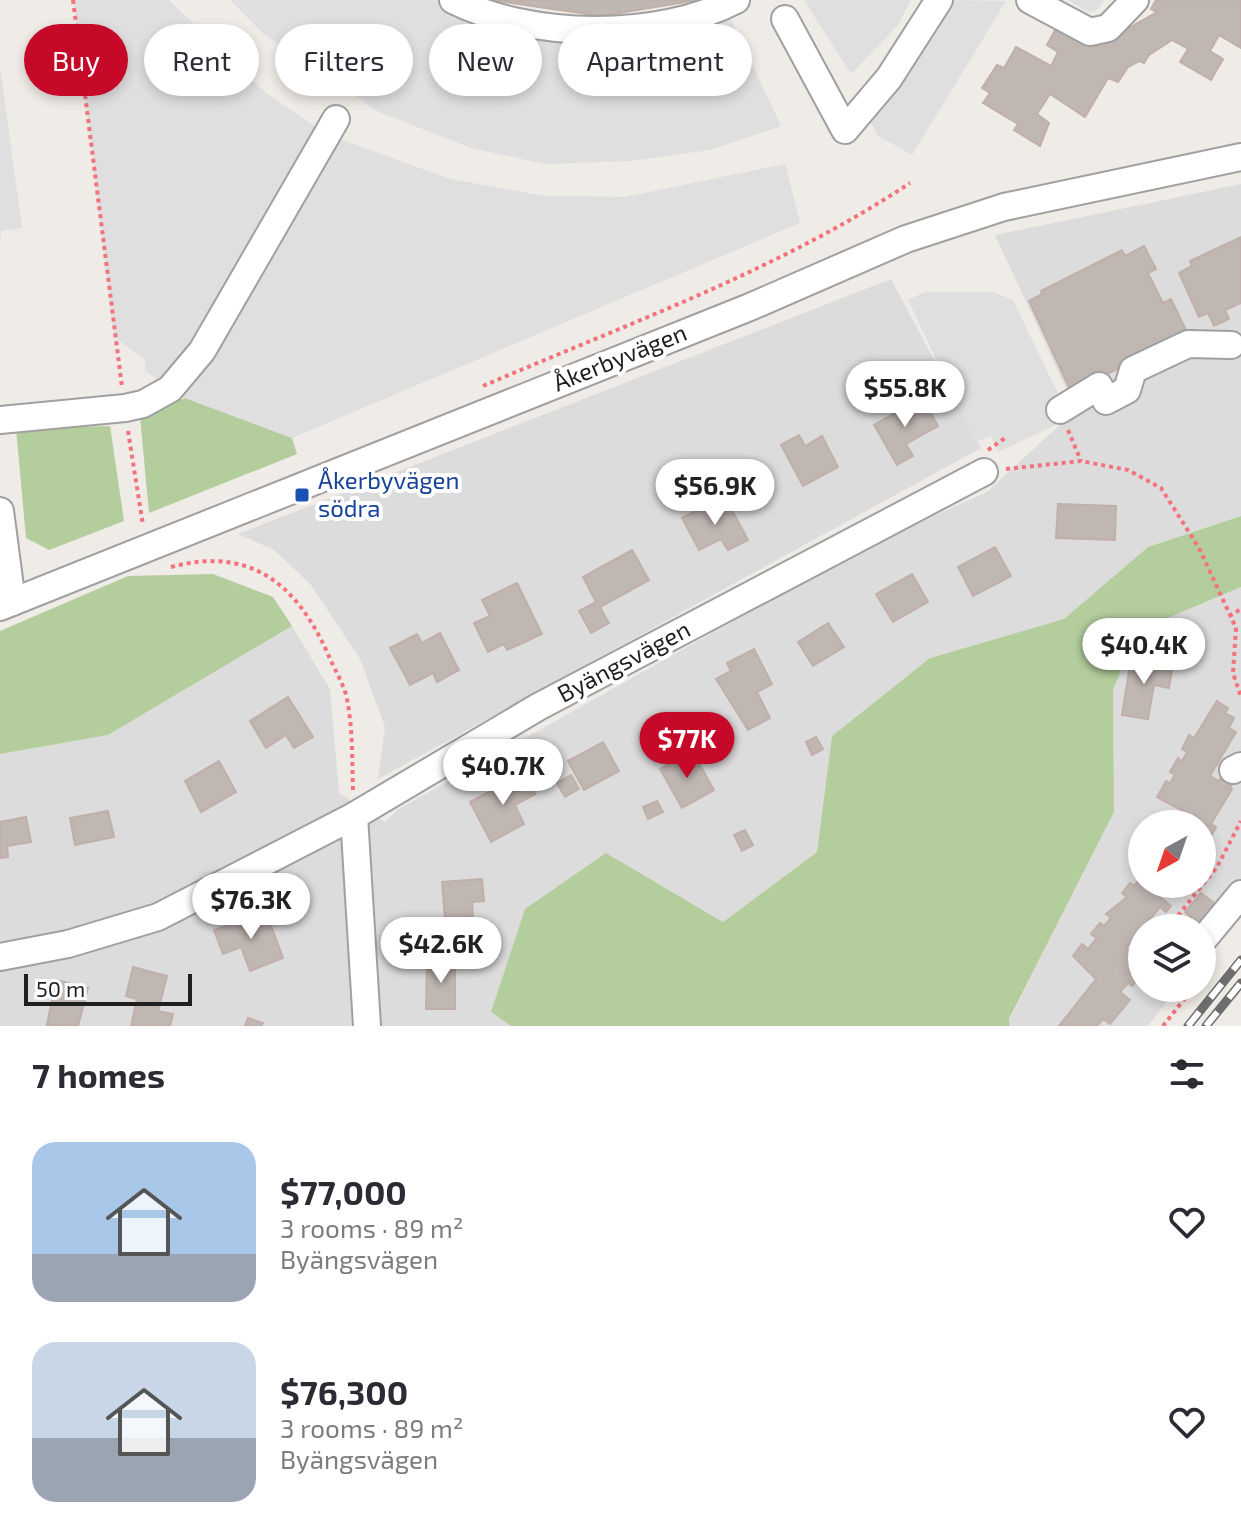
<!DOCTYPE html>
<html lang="en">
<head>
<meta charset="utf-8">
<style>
  :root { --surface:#fff; --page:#f7f7f7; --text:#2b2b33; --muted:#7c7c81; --accent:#c60929 }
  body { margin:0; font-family:"Exo 2",sans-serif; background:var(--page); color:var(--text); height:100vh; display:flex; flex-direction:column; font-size:30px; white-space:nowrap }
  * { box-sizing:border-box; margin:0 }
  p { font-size:26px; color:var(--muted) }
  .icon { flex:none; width:44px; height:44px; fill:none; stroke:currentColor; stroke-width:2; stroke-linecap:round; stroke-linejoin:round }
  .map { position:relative; height:1026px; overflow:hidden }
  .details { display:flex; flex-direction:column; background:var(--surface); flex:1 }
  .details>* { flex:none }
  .guide { position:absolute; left:24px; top:24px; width:800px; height:72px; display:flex; gap:16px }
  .needle { width:52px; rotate:220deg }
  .fabs { position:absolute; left:1128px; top:810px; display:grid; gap:16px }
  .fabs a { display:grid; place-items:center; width:88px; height:88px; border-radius:50%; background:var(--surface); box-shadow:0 4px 12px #0003; font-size:40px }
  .scale { position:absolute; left:24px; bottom:20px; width:168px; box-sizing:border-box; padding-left:8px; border:4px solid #1f1f1f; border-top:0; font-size:22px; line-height:28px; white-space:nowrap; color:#1f1f1f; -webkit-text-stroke:6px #fff; paint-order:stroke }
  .price { position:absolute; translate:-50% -68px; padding:0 18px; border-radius:28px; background:#fff; color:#222; font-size:26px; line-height:52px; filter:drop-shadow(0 2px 4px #0008) }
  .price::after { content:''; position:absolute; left:50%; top:48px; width:24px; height:18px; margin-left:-12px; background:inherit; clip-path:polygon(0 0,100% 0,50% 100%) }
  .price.selected { background:var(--accent); color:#fff }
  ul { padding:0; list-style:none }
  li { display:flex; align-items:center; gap:24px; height:200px; padding:0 32px }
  li span { display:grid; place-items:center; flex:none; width:224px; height:160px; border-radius:24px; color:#555 }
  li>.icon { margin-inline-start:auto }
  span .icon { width:96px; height:96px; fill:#fffc; stroke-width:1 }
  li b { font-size:34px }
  h2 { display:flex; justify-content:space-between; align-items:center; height:96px; padding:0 32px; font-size:34px }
  .chip { padding:0 28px; border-radius:36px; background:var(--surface); box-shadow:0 4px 12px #0003; font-size:28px; line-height:72px }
  .chip.selected { background:var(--accent); color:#fff }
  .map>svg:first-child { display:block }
  .residential { fill:#dddcdc; fill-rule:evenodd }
  .forest { fill:#b3cd9c }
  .parking { fill:#dfdfdf }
  .building { fill:#c0b6b2; stroke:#c1afa9; stroke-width:2 }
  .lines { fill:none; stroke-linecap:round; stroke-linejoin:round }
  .minor-casing { stroke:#a0a0a0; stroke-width:30 }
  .path { stroke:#f4727b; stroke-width:4; stroke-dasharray:4 4; stroke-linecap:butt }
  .minor { stroke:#fff; stroke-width:26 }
  .rail-casing { stroke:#6d6d6d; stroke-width:9 }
  .rail { stroke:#fff; stroke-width:6; stroke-dasharray:18; stroke-linecap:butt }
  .transit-dot { fill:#1a4fb4; stroke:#fff; stroke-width:3 }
  .labels { text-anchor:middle; stroke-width:8; stroke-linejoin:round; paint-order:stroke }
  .street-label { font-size:24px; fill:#1f1f1f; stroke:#fff }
  .transit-label { font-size:24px; fill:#164399; stroke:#fff; text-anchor:start }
</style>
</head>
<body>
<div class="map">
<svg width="1241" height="1026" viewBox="0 0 1241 1026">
  <rect width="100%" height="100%" fill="#efebe6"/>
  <g class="residential">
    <polygon points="1241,184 1241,516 1148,547 1064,619 930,658 832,736 817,852 723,922 606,853 491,1012 511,1026 0,1026 0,754 108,735 292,626 330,689 339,793 385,822 397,810 867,546 987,492 1076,410 995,235"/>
    <polygon points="891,279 981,448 378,779 385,727 360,659 311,585 274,550 238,534"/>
    <path d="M1241 587V904L1202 955V928H1142V988H1177L1148 1026H1011L1009 1020 1114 812 1113 690 1137 631ZM1142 824H1202V884H1142Z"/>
  </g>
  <g class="forest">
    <polygon points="185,398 292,438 297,454 149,513 140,417"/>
    <polygon points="110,426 124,521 49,550 26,538 16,429"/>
    <polygon points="1241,516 1241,587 1137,631 1113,690 1114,812 1009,1019 1010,1026 511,1026 491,1012 525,909 606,853 723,922 817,852 832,736 930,658 1064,619 1148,547"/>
    <polygon points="213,574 273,597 292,626 108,735 0,754 0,631 128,576"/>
  </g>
  <g class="parking">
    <polygon points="74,0 169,0 265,92 326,134 450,179 545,196 625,197 785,164 800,223 292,438 185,398 145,371 145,360 114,337"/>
    <polygon points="230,0 473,0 530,15 633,17 699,0 722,0 781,126 710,150 630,161 545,164 471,148 379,112 265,35"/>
    <polygon points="804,0 911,0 898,25 851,74"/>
    <polygon points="954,0 1006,1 912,155 877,135 870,121"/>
    <polygon points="1068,0 1104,0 1098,10 1088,12"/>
    <polygon points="0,66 22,228 1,231 0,247"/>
    <polygon points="925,292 993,292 1013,300 1060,398 1056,425 998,452 991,436 975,442 908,300"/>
  </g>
  <g class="building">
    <polygon points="491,0 698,0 601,16"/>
    <polygon points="1156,0 1241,0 1241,48 1219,35 1210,51 1223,59 1211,80 1180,62 1188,49 1172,40 1149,55 1144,63 1139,61 1128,67 1118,82 1108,78 1085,117 1050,94 1037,114 1049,123 1040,146 1014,130 1018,124 983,103 990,93 982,88 997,65 1004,68 1016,47 1051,66 1058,52 1047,45 1059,23 1078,39 1095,47 1157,12 1151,9"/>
    <polygon points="1241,237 1241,303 1225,310 1229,319 1214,326 1208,313 1199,317 1179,273 1192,266 1190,261"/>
    <polygon points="1144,246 1156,269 1148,273 1163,303 1171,299 1188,334 1071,392 1029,301 1042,294 1041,291 1122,250 1125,256"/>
    <polygon points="922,398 938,426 906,444 913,456 897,465 874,425"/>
    <polygon points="799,435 805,446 822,436 838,467 803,486 781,445"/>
    <polygon points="727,501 748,540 728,550 721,539 699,550 682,518 708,504 711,510"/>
    <polygon points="1058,504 1116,506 1115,540 1056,538"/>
    <polygon points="995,547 1011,576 973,596 958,567"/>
    <polygon points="632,550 649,580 600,607 609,623 591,633 579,611 596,602 583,577"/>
    <polygon points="912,574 928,602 893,622 876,594"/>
    <polygon points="517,583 542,634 507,650 504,644 488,652 474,623 490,616 482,600"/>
    <polygon points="828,623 844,647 813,666 798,642"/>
    <polygon points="440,633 459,670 437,682 433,673 410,685 390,648 417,634 422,643"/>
    <polygon points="754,649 772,684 757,692 770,718 748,730 716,679 731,671 727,663"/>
    <polygon points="1131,658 1173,664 1169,688 1154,685 1148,719 1122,715"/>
    <polygon points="288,697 313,737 294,748 286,735 266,748 250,721"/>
    <polygon points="1217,701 1228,708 1225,713 1234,718 1229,728 1236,732 1210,776 1219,781 1223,774 1234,780 1230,788 1232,789 1211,824 1216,827 1204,849 1202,824 1177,824 1183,811 1157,797 1166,781 1170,783 1175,775 1170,772 1178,758 1182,761 1187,752 1182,749 1189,735 1194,738"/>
    <polygon points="816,737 823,749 812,755 806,742"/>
    <polygon points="603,742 619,771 584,790 568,761"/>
    <polygon points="692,751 714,790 682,808 660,769"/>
    <polygon points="219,761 236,792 201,812 185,781"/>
    <polygon points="524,773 535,794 515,805 524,824 491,842 470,802"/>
    <polygon points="571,775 579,789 565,797 557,783"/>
    <polygon points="657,801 663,812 648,819 643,807"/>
    <polygon points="108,811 114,837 75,845 70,818"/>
    <polygon points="26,817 31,842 7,846 8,857 0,858 0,822"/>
    <polygon points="745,830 753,845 742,851 734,835"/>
    <polygon points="482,879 484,901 472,902 473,919 445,921 442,882"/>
    <polygon points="1139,880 1171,906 1166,912 1160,907 1126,948 1136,956 1142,952 1142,975 1132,986 1128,983 1120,992 1130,1000 1110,1024 1103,1019 1097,1026 1059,1026 1096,979 1073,956 1082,944 1088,949 1097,938 1091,934 1100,923 1104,926 1111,918 1106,914 1127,897 1122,893 1130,883 1134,886"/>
    <polygon points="1201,893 1218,906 1201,926 1185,912"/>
    <polygon points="266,912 283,958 250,971 241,947 223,954 214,930"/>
    <polygon points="427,961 455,962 455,1009 426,1009"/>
    <polygon points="133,967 167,976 158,1011 173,1014 170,1026 131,1026 137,999 126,996"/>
    <polygon points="56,980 88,988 78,1026 47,1025"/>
    <polygon points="248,1018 263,1023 261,1026 245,1026"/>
  </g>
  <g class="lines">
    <g class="minor-casing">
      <g id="minor">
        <path d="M453 0C532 39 657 41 736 0"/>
        <polyline points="1030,0 1090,32 1108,28 1135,0"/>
        <polyline points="785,19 845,130 889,78 939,0"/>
        <polyline points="1060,410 1099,386 1106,401 1127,390 1133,370 1188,344 1231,345"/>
        <polyline points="0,420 125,408 143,404 170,389 202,351 336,119"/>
        <polyline points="0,511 12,602"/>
        <polyline points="0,607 750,307 906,239 1004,207 1241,157"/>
        <polyline points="1233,770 1241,766"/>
        <polyline points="354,816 367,1026"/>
        <polyline points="1202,941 1241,894"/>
        <polyline points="0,957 68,944 158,917 354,816 538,707 984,472"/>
      </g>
    </g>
    <g class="path">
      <polyline points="73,0 122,387"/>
      <path d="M483 386C627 324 779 270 910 183"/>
      <polyline points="1068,430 1081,461"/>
      <polyline points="128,431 143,525"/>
      <polyline points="988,450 1005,438"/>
      <polyline points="1006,469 1081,461 1128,470 1161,488 1199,548 1236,628 1233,673 1241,697"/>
      <path d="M171 567C250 546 296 583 328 654 334 669 344 684 347 699 353 730 352 760 353 791"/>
      <polyline points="1229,616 1241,609"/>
      <polyline points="1168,928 1217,867 1241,821"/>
      <polyline points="1202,977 1213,963"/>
      <polyline points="1163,1026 1193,988"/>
    </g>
    <use href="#minor" class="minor"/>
    <g class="rail-casing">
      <g id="rail">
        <polyline points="1188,1026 1241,960"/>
        <polyline points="1206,1026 1241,983"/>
      </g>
    </g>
    <use href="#rail" class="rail"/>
  </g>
  <rect class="transit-dot" x="294" y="487" width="16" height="16" rx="4"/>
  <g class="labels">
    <g class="street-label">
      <text transform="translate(620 358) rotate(-22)" y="8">Åkerbyvägen</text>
      <text transform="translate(624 662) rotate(-28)" y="8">Byängsvägen</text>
    </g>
    <g class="transit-label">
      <text x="318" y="489">Åkerbyvägen<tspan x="318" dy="28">södra</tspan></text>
    </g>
  </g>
</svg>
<div class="fabs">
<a><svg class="needle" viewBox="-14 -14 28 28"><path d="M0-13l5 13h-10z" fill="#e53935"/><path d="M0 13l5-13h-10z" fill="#7c7c81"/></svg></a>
<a><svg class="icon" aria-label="layers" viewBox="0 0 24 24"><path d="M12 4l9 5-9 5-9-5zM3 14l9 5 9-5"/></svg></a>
</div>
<div class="scale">50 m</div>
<b class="price" style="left:905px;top:429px">$55.8K</b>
<b class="price" style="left:715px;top:527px">$56.9K</b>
<b class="price" style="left:1144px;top:686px">$40.4K</b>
<b class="price selected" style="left:687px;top:780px">$77K</b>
<b class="price" style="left:503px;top:807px">$40.7K</b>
<b class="price" style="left:251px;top:941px">$76.3K</b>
<b class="price" style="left:441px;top:985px">$42.6K</b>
<div class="guide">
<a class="chip selected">Buy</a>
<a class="chip">Rent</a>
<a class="chip">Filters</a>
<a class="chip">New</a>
<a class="chip">Apartment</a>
</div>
</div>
<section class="details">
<h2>7 homes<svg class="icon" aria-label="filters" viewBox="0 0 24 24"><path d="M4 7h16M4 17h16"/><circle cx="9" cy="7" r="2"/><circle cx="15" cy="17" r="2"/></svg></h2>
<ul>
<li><span style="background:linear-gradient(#a9c7e8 70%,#9aa5b1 0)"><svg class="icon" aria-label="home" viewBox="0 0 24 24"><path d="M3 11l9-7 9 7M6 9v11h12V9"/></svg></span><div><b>$77,000</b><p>3 rooms · 89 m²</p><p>Byängsvägen</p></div><svg class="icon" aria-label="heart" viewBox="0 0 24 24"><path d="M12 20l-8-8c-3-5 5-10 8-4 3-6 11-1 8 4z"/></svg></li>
<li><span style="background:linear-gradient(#c9d6e8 60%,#9aa5b1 0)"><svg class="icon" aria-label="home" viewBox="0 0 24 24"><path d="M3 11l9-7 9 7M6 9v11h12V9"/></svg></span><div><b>$76,300</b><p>3 rooms · 89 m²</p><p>Byängsvägen</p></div><svg class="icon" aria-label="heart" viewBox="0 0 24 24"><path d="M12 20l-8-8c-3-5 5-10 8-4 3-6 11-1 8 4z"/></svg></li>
</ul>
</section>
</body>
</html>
